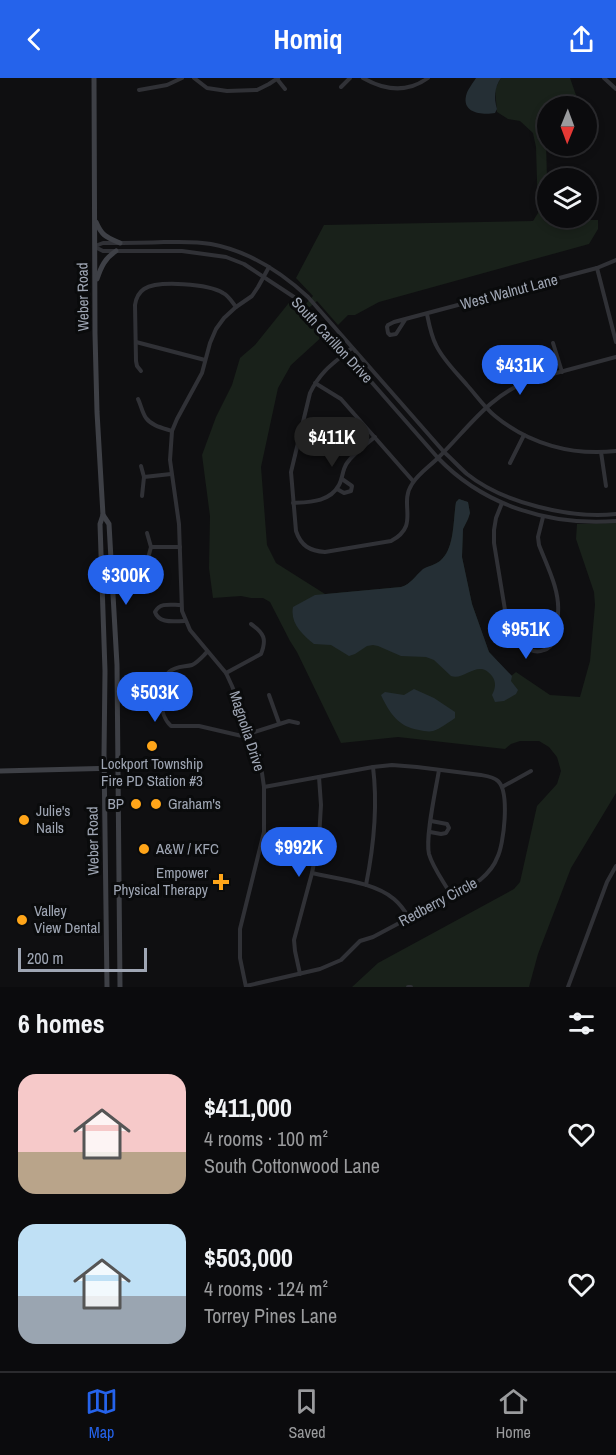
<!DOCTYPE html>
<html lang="en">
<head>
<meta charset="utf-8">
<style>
  :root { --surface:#0b0b0d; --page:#19191b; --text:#f1f3f6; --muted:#9a9b9d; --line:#2b2b2e; --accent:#2563eb }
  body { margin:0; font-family:"Archivo Narrow",sans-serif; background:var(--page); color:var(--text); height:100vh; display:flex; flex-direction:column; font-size:22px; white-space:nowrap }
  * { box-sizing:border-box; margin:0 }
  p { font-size:20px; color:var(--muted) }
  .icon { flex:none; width:33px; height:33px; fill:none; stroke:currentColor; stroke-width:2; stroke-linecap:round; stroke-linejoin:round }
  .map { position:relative; height:909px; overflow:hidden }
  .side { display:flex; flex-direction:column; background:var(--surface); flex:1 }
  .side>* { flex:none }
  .needle { width:39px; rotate:181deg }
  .fabs { position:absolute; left:537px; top:18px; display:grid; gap:12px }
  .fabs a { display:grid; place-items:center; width:60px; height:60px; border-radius:50%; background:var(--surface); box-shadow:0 3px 9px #0003,0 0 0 2px var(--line); font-size:30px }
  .scale { position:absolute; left:18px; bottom:15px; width:129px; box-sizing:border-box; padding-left:6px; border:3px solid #9fa6b4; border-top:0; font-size:16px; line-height:21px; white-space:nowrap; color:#9fa6b4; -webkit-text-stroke:4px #0a0b0c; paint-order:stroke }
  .price { position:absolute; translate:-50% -51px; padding:0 14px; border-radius:21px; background:var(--accent); color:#fff; font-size:20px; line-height:39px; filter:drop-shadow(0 2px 3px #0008) }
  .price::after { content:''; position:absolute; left:50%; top:36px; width:18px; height:14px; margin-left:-9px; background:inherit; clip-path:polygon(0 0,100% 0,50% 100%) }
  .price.current { background:#222; color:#fff }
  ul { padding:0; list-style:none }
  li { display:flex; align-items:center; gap:18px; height:150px; padding:0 18px }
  li span { display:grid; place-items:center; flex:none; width:168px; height:120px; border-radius:18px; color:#555 }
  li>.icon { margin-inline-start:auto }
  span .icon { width:72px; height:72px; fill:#fffc; stroke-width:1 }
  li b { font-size:26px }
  h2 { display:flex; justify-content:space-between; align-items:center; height:72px; padding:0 18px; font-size:26px }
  header { display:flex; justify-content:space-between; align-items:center; height:78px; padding:0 18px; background:var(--accent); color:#fff; font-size:27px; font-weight:700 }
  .menu { display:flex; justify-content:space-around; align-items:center; height:84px; border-top:2px solid var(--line); background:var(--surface); font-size:16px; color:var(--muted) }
  .menu a { display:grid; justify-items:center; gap:3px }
  .menu .current { color:var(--accent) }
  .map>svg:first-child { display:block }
  .green { fill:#19211a }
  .water { fill:#252f35 }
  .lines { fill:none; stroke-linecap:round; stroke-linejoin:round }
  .street { stroke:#303136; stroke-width:4 }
  .secondary { stroke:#3e4046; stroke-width:5 }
  .poi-dot { fill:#ffa519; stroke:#0a0b0c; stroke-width:2 }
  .labels { text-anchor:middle; stroke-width:6; stroke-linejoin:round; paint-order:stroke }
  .street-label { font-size:15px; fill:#9fa6b4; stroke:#0a0b0c }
  .poi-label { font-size:15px; fill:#9fa6b4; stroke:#0a0b0c; text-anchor:start }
</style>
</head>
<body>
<header><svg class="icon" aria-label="back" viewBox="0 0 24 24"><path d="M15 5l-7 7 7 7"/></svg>Homiq<svg class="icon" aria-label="share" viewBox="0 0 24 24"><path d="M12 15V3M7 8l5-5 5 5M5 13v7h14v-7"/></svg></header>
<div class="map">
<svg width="616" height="909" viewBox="0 0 616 909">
  <rect width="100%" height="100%" fill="#0f0f11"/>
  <path class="green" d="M501 0H570L577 20 582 28H548V56L546 63 548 140H552L554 142H598V151L589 166 379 224 355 237H348L338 247 317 223 305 233 325 256 291 287 278 310 261 389 267 467 276 485 325 516 401 509C411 506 415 498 423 492 428 488 435 487 440 483 455 471 453 441 456 424L459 421 468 424 470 435 468 441 463 451 462 479 472 526 489 574 511 598 516 594 550 617 580 619 590 583 595 527 594 514 576 461 577 446 616 445V715L571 790 538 876 529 909H352L378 885 514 811 520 804 537 728 557 706 561 693 557 679 549 669 539 663H520L511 666 505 671 398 659 341 665 297 574 290 563 270 524 263 520H251L241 518 213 520 209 490 210 438 202 377 216 339 232 307 240 280 255 267 292 221 302 230 313 218 296 200 324 147 533 143 538 135 536 69 533 55 520 43 508 41 497 34 495 11Z"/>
  <g class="water">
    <path d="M476 0H501C494 10 494 20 497 31L495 35C484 37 462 36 466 18 467 12 473 5 476 0Z"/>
    <path d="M459 421 468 424 470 435 468 441 463 451 462 479 472 526 489 574 512 598 511 603 518 612 516 616 504 623 495 624 492 617C495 611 497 605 492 598 478 580 465 603 451 598L434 582 426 579 401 578 378 568 373 567 367 568 355 576 349 578 331 567 314 566C302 556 290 545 293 529L315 517 401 509C411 506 415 498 423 491 428 488 435 487 440 483 455 471 453 442 456 424Z"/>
    <path d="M414 611 434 620 455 634V640C449 644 440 651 433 653 429 654 423 653 419 652 398 649 389 634 381 617L385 614 404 617Z"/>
  </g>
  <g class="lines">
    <g class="street">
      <polyline points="194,0 207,10 227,13 257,12 269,6 278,0"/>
      <path d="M363 0C384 12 406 16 428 0"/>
      <polyline points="604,0 616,11"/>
      <polyline points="277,1 285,11"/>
      <polyline points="341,9 350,0"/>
      <polyline points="139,12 167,7 182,0"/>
      <path d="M95 168 103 165C123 165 144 165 164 164 179 164 195 163 211 166 249 173 280 193 308 219L444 374C452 381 459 389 467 396 503 425 571 441 616 436"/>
      <path d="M95 169 103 173H182L226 179 244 186 294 219 346 275 438 380C484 428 550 448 616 443"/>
      <polyline points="597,190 616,264"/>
      <path d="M427 236C429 246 431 257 436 267 443 282 456 294 467 307 476 317 484 329 495 338 529 366 572 378 616 373"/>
      <polyline points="405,242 396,256 390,257 388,255 387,249 388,247 394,244 597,190 616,182"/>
      <polyline points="136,264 205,282"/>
      <polyline points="553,265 562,294"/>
      <path d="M352 270C334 285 321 292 310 315L291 394 296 453C301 468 310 473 325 474L391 463C421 447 398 427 412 406 418 396 430 388 439 379 469 349 489 318 530 302L616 279"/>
      <polyline points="511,280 521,306"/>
      <path d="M141 293 137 288 136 283 135 227C136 220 138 215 144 211 158 202 209 206 223 215 229 218 232 224 236 229"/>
      <polyline points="315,305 341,321 413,403"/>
      <path d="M138 321C141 327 142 334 146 340 152 348 163 350 172 353"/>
      <polyline points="601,374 606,408"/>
      <polyline points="510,385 524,357"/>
      <polyline points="141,388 144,399 142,418"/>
      <polyline points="144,399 171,396"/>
      <polyline points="337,411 344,415 351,413 352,408 342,401"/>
      <path d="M293 425C310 424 330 424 339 407 343 400 342 392 347 385 354 375 365 367 375 359"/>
      <path d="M502 425 496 440 494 452V465L506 538C510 552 526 580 544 572 548 571 552 567 554 562 557 555 558 543 558 535 560 512 547 488 539 467L538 459 543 439"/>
      <polyline points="147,455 151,469 147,484"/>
      <polyline points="151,469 180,469"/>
      <path d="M181 527C171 527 160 524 155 534 159 546 174 543 185 543"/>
      <path d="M207 574C202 579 198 584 192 587 184 589 175 588 169 594 156 605 159 638 171 648H199L242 658 289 643 298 645"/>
      <path d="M226 595 261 576C267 561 264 555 251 546"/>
      <polyline points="269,617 279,645"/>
      <path d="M439 692C436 711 425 759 429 776 433 790 444 804 451 817"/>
      <polyline points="502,709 531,693"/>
      <polyline points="430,754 441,756 446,755 449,750 447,746 431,743"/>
      <path d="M312 795C337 801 374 804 394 821 400 826 405 833 409 840"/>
      <path d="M366 807C374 767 378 729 373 689"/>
      <polyline points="300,896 295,873 294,862 312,795 319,760 321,727 319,699"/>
      <path d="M246 908 320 891 341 882 360 863 373 859 480 802C487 796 494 789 497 780 504 767 510 714 498 703 494 699 487 698 481 697L417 689 392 687 373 689 264 709"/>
      <polyline points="246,909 240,880 240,851 264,754 264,709 262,695 250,654 232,608 226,595 190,552 182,533 179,446 170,382 172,353 177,341 202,295 210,265 216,251 224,240 236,229 252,218 258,209 269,189"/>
      <polyline points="408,909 411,909"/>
      <polyline points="568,909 607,804 616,788"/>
    </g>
    <g class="secondary">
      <polyline points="94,0 95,256 97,334 103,437 100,446 105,593 104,677 107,909"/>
      <path d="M96 144C102 158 106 159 120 165"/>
      <path d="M97 201C101 189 105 180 116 173"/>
      <polyline points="103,437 109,446 117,587 120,909"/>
      <polyline points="0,693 119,690"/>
    </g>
  </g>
  <g class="poi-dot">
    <circle cx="152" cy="668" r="6"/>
    <circle cx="136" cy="726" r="6"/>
    <circle cx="156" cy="726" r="6"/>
    <circle cx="24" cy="742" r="6"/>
    <circle cx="144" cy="771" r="6"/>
    <path d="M218 795h6v6h6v6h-6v6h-6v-6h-6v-6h6z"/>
    <circle cx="22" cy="842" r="6"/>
  </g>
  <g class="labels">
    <g class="street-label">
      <text transform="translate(509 214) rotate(-15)" y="5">West Walnut Lane</text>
      <text transform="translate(83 219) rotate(-91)" y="5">Weber Road</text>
      <text transform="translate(332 262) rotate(47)" y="5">South Carillon Drive</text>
      <text transform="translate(247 653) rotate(72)" y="5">Magnolia Drive</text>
      <text transform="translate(93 763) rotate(-91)" y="5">Weber Road</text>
      <text transform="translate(438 824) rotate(-28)" y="5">Redberry Circle</text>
    </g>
    <g class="poi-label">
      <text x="152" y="691" text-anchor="middle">Lockport Township<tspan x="152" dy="17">Fire PD Station #3</tspan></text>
      <text x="124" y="731" text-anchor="end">BP</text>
      <text x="168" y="731">Graham's</text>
      <text x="36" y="738">Julie's<tspan x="36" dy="17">Nails</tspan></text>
      <text x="156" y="776">A&amp;W / KFC</text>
      <text x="208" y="800" text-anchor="end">Empower<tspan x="208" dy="17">Physical Therapy</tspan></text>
      <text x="34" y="838">Valley<tspan x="34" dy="17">View Dental</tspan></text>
    </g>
  </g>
</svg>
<div class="fabs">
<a><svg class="needle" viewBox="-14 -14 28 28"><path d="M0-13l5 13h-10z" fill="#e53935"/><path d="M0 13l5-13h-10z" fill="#9a9b9d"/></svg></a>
<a><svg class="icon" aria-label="layers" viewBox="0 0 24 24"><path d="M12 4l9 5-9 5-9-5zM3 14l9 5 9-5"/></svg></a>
</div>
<div class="scale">200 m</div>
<b class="price" style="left:520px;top:318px">$431K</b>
<b class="price current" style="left:332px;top:390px">$411K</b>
<b class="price" style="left:126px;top:528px">$300K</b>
<b class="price" style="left:526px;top:582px">$951K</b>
<b class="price" style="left:155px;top:645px">$503K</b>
<b class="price" style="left:299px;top:800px">$992K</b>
</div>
<section class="side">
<h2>6 homes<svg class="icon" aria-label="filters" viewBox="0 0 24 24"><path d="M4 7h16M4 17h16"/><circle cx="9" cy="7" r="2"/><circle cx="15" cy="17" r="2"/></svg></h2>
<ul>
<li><span style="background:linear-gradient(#f6c9c9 65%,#b9a48a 0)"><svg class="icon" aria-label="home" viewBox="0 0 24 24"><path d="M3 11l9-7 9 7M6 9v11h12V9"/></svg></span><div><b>$411,000</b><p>4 rooms · 100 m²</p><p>South Cottonwood Lane</p></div><svg class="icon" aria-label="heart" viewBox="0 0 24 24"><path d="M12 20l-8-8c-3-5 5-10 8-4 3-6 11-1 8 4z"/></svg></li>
<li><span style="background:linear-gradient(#bfe0f5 60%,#9aa5b1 0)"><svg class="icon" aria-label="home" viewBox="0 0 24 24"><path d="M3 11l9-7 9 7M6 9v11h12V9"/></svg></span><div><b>$503,000</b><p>4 rooms · 124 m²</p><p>Torrey Pines Lane</p></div><svg class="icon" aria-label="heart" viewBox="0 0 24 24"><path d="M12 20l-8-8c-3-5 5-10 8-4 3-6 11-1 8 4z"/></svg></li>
</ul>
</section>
<nav class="menu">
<a class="current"><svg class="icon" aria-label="map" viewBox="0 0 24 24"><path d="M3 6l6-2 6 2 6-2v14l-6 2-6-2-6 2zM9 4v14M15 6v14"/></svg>Map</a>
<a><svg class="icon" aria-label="saved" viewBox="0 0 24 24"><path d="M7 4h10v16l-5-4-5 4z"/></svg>Saved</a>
<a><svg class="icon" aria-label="home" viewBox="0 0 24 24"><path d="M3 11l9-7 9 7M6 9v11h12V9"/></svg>Home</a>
</nav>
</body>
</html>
